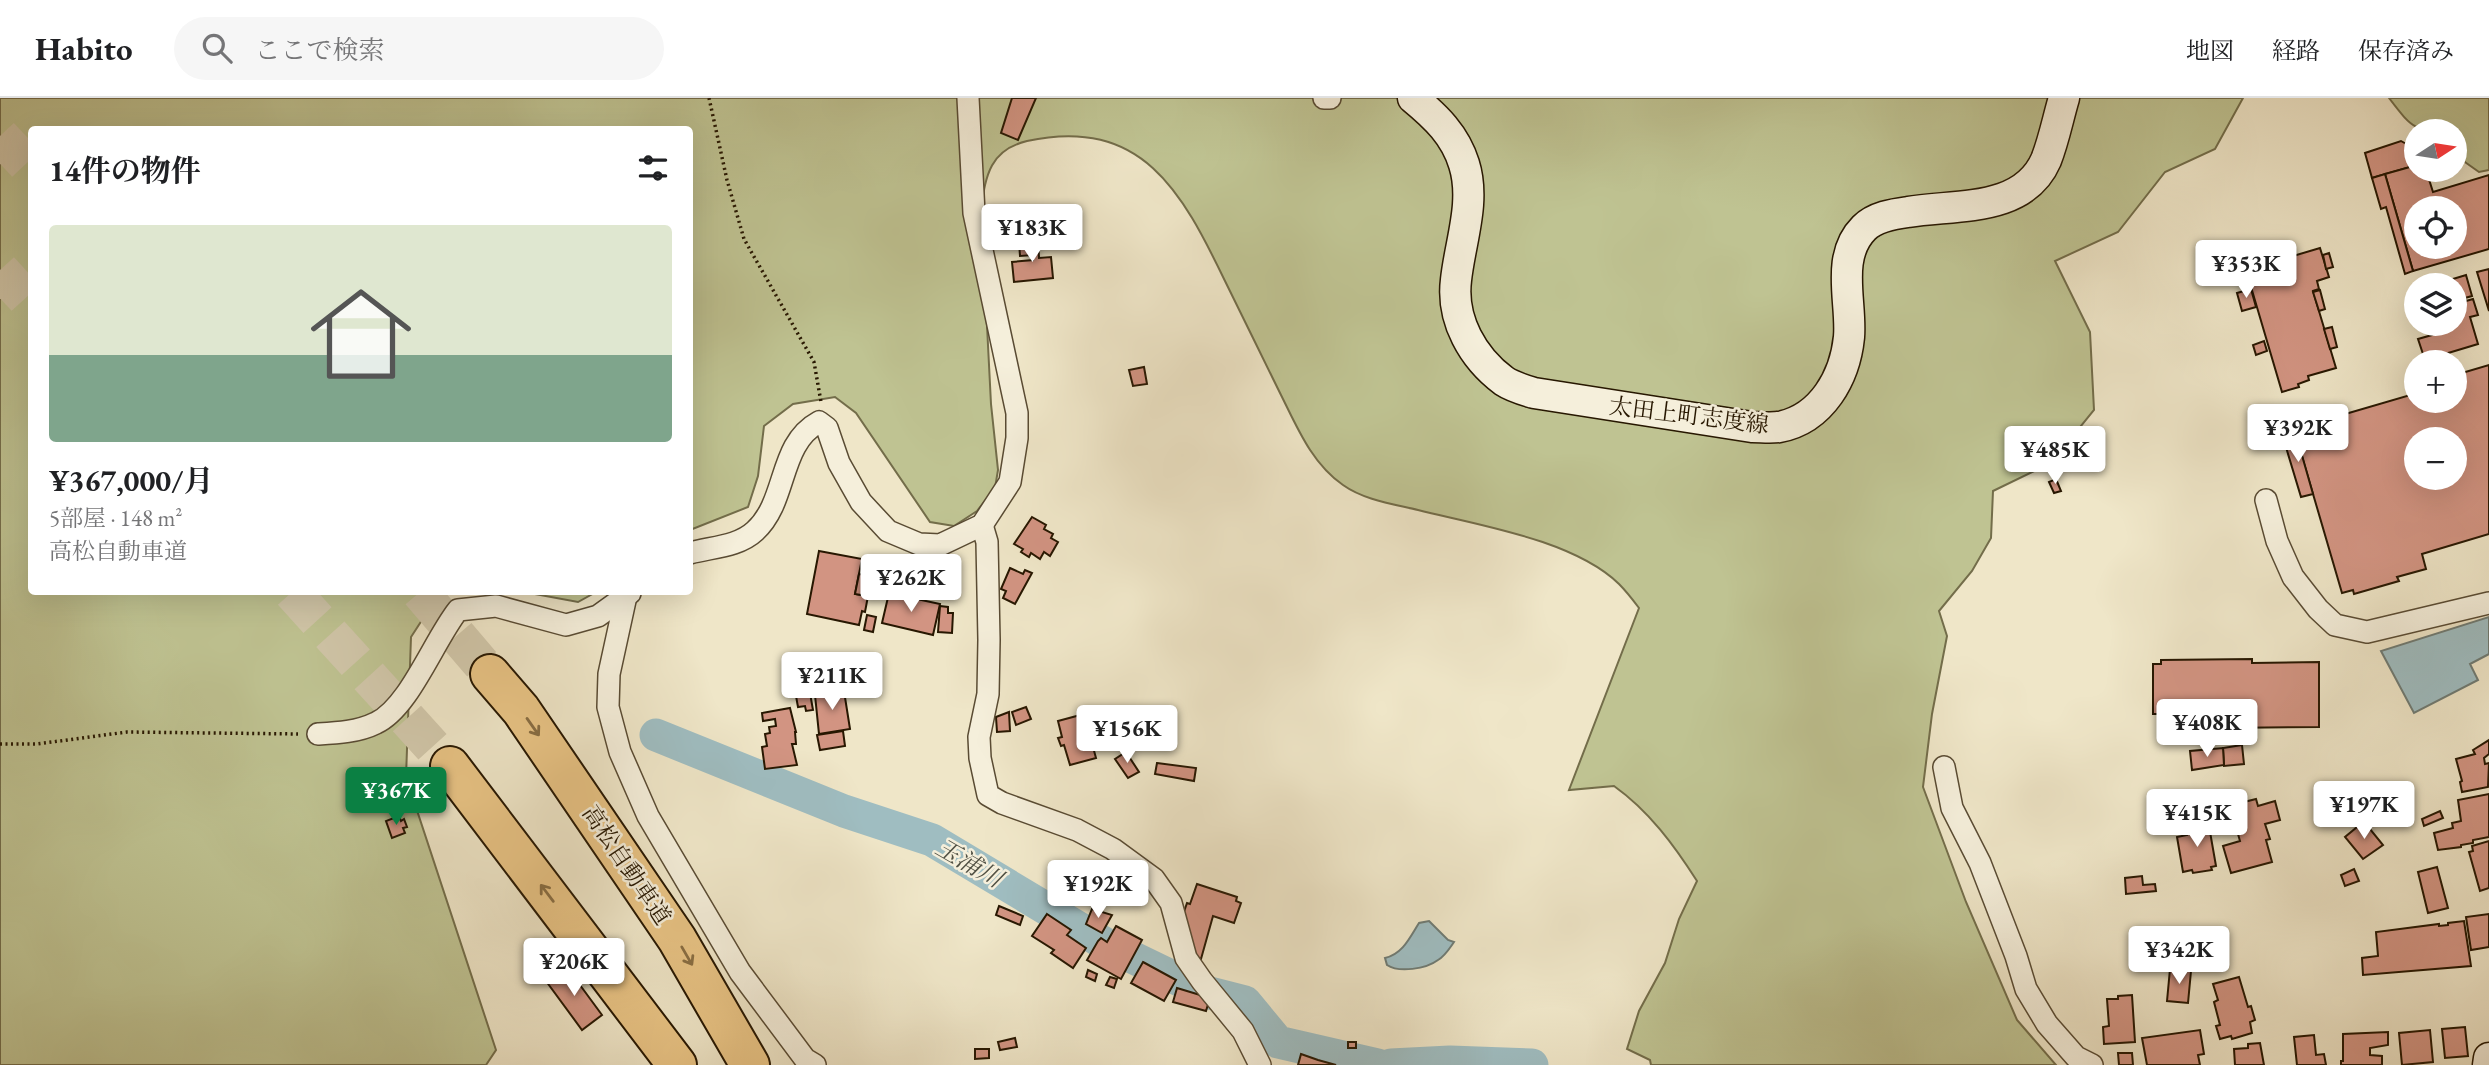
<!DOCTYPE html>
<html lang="ja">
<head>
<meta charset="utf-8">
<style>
  :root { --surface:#fff; --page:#f6f6f6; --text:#202124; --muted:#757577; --line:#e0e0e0; --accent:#0b8043 }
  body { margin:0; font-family:"EB Garamond","Noto Serif JP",serif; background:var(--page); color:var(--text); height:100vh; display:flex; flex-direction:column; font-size:26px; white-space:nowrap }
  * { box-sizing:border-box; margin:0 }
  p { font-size:23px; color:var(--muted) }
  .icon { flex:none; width:38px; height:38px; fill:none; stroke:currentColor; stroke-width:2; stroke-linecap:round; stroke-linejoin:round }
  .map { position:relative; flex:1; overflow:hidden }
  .drawer { position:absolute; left:28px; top:28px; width:665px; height:469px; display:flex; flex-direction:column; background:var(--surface); border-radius:7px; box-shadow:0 7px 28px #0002 }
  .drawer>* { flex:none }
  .needle { width:46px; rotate:78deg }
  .buttons { position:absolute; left:2404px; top:21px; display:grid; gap:14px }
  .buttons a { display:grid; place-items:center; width:63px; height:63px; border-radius:50%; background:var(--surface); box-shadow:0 7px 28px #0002; font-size:35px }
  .price { position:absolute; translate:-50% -60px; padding:0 16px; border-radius:7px; background:#fff; color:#222; font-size:23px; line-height:46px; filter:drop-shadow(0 2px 4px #0008) }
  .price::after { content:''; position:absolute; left:50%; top:42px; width:21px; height:16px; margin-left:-10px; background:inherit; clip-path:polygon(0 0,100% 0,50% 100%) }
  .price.active { background:var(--accent); color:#fff }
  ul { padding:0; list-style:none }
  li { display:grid; align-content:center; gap:14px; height:371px; padding:0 21px }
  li+li { border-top:2px solid var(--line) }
  li span { display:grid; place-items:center; height:217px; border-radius:7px; color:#555 }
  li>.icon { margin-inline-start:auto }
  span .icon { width:126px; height:126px; fill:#fffc; stroke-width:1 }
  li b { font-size:30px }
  h2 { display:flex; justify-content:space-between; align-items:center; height:84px; padding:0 21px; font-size:30px }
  header { display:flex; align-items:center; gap:42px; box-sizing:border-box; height:98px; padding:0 35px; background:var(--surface); border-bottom:2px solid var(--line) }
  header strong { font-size:33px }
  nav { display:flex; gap:38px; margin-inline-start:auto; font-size:24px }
  .search { width:490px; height:63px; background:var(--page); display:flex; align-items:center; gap:18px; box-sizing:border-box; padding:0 24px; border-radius:38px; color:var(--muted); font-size:26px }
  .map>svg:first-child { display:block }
  .green { fill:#bfc392; stroke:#736d4a; stroke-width:2 }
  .water { fill:#9fbdc1; stroke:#6f7b74; stroke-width:2 }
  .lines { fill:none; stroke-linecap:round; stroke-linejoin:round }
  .river { stroke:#9fbdc1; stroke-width:33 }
  .building { fill:#d29482; stroke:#271701; stroke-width:2; fill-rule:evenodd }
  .motorway-tunnel { stroke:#d1c7aa; stroke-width:38; stroke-dasharray:38 19; stroke-linecap:butt }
  .minor-casing { stroke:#594b33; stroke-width:24 }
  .secondary-casing { stroke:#271701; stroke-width:33 }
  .motorway-casing { stroke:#271701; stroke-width:42 }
  .path { stroke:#271701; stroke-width:3.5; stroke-dasharray:2 3.5; stroke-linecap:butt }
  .minor { stroke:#f5efdb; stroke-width:21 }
  .secondary { stroke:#f5efdb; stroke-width:30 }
  .motorway { stroke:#e8c384; stroke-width:38 }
  .oneway { stroke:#886d42 }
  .labels { text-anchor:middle; stroke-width:5; stroke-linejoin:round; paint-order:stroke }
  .street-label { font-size:23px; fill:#271701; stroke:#f5efdb }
  .water-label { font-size:24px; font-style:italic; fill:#515144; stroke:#f5efdb }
</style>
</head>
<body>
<header>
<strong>Habito</strong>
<div class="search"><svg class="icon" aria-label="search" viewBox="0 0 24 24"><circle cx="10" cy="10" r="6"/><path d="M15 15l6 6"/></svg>ここで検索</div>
<nav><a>地図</a><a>経路</a><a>保存済み</a></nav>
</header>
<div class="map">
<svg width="2489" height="967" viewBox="0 0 2489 967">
  <rect width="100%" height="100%" fill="#efe6c8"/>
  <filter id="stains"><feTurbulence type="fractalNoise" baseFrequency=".00286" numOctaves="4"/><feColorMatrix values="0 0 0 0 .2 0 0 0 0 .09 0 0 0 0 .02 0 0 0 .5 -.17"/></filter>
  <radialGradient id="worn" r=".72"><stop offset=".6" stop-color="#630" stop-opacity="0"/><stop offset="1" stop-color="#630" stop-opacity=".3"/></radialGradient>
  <g class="green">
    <path d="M0 0H2243L2215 51 2165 74 2118 134 2055 163 2090 234 2094 312 2051 365 1993 393 1991 440 1972 473 1939 513 1947 538 1932 616 1923 689 1966 804 2017 922 2056 967H1651L1650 962 1627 951 1639 913 1665 865 1679 821 1697 783C1674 747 1649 713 1614 688L1569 692 1639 510C1633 502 1626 493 1619 486 1574 442 1478 427 1418 412 1393 406 1364 402 1343 387 1312 366 1297 329 1281 297 1262 259 1244 221 1225 183 1182 94 1142 18 1027 43 990 52 986 77 981 110L991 306 998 372 995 390 977 413 954 428 930 424 856 315 835 299 793 306 764 328 758 378 748 409 690 432V32H32V494H443L437 499 411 539 406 679 496 952 486 967H0Z"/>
    <path d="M2389 0H2489V72L2479 74 2455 57V33C2415 33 2414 33 2389 0Z"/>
    <polygon points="524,494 596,494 578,504"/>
  </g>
  <g class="water">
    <polygon points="2489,519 2489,556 2470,566 2478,582 2414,615 2381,553"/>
    <path d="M1429 823 1448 842 1454 844C1449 851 1445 858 1438 862 1426 871 1399 875 1387 867L1385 860C1403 856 1410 839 1419 825Z"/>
  </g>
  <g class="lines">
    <g class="river">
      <polyline points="656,637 844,713 932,742 1107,847 1202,893 1245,904 1278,944 1378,967"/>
      <polyline points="1391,967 1450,964 1532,967"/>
    </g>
  </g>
  <g class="building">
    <polygon points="1012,0 1036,0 1018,42 1001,35"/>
    <polygon points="2401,43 2417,52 2417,67 2372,80 2365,55"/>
    <path d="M2417 67V72H2426L2433 94 2489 77V151L2413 173 2385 76ZM2417 110H2455V149H2417Z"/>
    <polygon points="2385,76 2413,173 2405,176 2386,109 2381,111 2372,80"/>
    <polygon points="1038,142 1039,160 1051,159 1053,180 1014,184 1012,164 1033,162 1033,157 1020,158 1019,144"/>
    <polygon points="2320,150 2329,179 2317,183 2319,191 2313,193 2336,270 2308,278 2309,282 2298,286 2299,289 2282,294 2246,172"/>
    <polygon points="2329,155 2333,169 2326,171 2323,157"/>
    <polygon points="2489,171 2489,213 2477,174"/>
    <polygon points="2466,177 2472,198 2465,200 2466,203 2473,201 2478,217 2470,219 2478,246 2425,262 2418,241 2432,237 2428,226 2455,226 2455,187 2433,187"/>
    <polygon points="2251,191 2256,209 2242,213 2237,195"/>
    <polygon points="2320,192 2325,211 2319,213 2313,194"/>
    <polygon points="2332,229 2337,249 2330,251 2324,231"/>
    <polygon points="2264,243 2267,253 2256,257 2253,247"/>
    <path d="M2489 267V436L2422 456 2426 471 2397 479 2399 483 2354 496 2353 492 2342 495 2294 331 2417 295V303H2455V285L2463 282 2462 275ZM2417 341H2455V380H2417Z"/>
    <polygon points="1144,269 1147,286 1133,288 1129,272"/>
    <polygon points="2295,333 2313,396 2301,399 2282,336"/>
    <polygon points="2056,381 2061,393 2054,395 2049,384"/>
    <polygon points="1032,419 1046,427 1044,431 1053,436 1051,440 1058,444 1050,458 1044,454 1040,461 1031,455 1029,459 1021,454 1023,451 1014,446"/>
    <polygon points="819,453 862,461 855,496 868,498 865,514 862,513 859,527 807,516"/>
    <polygon points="1010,470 1023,476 1025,472 1032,475 1015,506 1003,500 1006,493 1001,491"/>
    <polygon points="859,476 871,478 867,498 855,496"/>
    <polygon points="889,495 940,506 933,537 882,525"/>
    <polygon points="940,508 948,509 948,515 953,515 952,535 938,534"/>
    <polygon points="867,517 876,519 873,534 864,532"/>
    <polygon points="2252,561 2252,565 2319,564 2319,629 2219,630 2219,639 2161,640 2161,616 2153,616 2153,566 2161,566 2161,562"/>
    <polygon points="844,593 850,631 819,636 815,597"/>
    <polygon points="810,595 813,612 806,613 805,608 798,609 796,598"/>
    <polygon points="1026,609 1031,621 1016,627 1012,614"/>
    <polygon points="790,610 796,634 795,634 796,646 792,646 797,667 765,671 762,649 767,648 765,636 770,635 769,629 776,628 775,621 763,623 762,615"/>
    <polygon points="1009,614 1010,633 997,634 996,619"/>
    <polygon points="1084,616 1096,660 1070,667 1064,647 1061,648 1058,640 1062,639 1058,623"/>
    <polygon points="843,633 845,648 820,652 817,637"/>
    <polygon points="2489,642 2489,656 2484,660 2485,666 2489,665 2488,689 2462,694 2460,684 2462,683 2456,661 2475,656 2473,652"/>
    <polygon points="2242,647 2244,666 2224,668 2223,650"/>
    <polygon points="2223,650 2224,667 2192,672 2190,653"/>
    <polygon points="1126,654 1139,674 1128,680 1115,661"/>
    <polygon points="1157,665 1196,670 1194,683 1155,676"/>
    <polygon points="2489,696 2489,739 2473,742 2473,745 2461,747 2461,749 2438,752 2434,735 2453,730 2452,725 2461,723 2458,702"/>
    <polygon points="2238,698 2240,705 2256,701 2258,708 2275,703 2280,722 2265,726 2270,741 2266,742 2272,764 2231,775 2223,748 2240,743 2228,701"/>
    <polygon points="2440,713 2443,720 2424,728 2422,721"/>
    <polygon points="399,718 401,723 404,721 407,729 403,730 405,735 392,740 386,723"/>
    <polygon points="2206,723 2207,728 2209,728 2216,768 2211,769 2212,772 2193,775 2192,772 2183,774 2177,739 2187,737 2185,727"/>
    <polygon points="2362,725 2368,733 2370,731 2383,747 2363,761 2345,739"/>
    <polygon points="2489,743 2489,790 2480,793 2469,754 2473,753 2472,748"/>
    <polygon points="2437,769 2448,810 2428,815 2418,774"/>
    <polygon points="2354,771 2359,783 2345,788 2341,777"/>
    <polygon points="2142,778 2143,787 2155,786 2156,793 2126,796 2125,780"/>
    <polygon points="1197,786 1237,799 1236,803 1241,805 1234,825 1213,818 1201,861 1185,855 1176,837 1187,805 1190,806"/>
    <polygon points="999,808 1023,818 1020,827 996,817"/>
    <polygon points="1092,811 1112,817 1102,835 1086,826"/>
    <polygon points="1047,816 1071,832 1067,837 1086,850 1073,870 1051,855 1054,852 1032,838"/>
    <polygon points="2489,816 2489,849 2471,852 2466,819"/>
    <polygon points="2464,823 2471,868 2363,877 2362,860 2378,858 2376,834 2439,826 2439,828 2448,827 2448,825"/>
    <polygon points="1116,828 1142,842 1121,881 1087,862 1098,843 1101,840 1107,844"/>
    <polygon points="1143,864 1176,882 1164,903 1131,885"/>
    <polygon points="566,868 602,917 582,932 546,883"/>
    <polygon points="2170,871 2191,873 2188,905 2167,903"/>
    <polygon points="1088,872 1097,876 1095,883 1086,879"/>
    <polygon points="1110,879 1117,881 1114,890 1106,887"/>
    <polygon points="2239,879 2248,909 2251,908 2255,922 2250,924 2252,935 2232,941 2231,938 2220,941 2216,928 2220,927 2214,904 2218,902 2213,886"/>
    <polygon points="1177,890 1210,900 1206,913 1173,904"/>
    <polygon points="2132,897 2135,944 2104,946 2103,929 2109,928 2107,901 2118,901 2118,898"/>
    <polygon points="2465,929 2468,958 2445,960 2442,931"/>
    <polygon points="2200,932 2204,956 2198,957 2200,967 2147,967 2142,940"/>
    <polygon points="2430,932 2433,964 2402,967 2399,935"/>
    <polygon points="2388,934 2388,947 2370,950 2370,957 2382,958 2382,967 2341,967 2341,963 2343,963 2343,936"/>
    <polygon points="2314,937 2316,957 2324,956 2326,967 2297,967 2294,939"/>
    <polygon points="1015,940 1017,949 1000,952 998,944"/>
    <rect x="1348" y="944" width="8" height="6"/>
    <polygon points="2260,945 2264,967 2235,967 2234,951 2248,950 2248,946"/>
    <polygon points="975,951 989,951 989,960 975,961"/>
    <polygon points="2118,955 2132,955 2133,967 2119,967"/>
    <polygon points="1301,956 1318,962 1336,967 1298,967"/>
  </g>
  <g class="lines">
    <g class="motorway-tunnel">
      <polyline points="0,38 32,72"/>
      <polyline points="0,172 32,207"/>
      <polyline points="292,494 450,668"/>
      <polyline points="420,494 490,576"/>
    </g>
    <g class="minor-casing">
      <g id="minor">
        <polyline points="1324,0 1330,0"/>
        <polyline points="2266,402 2277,443 2293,479 2318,511 2335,527 2367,534 2489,505"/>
        <polyline points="982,427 987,444 989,542 988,596 979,639 980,660 988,697 1002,705 1077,732 1113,751 1154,781 1171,805 1186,860 1202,883 1243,933 1260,967"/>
        <path d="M690 455C711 449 738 449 755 433 788 403 778 346 819 324L827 330 839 365 861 404 888 433 919 446 940 447 982 427 1010 384 1017 340V315L974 115 968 0"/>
        <polyline points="626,498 609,576 608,609 620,654 648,718 740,874 805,961 815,967"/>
        <path d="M318 636C337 635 358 634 376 625 409 610 434 542 458 512L496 508 566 527 598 518 630 495"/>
        <polyline points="1944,669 1952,710 1980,765 2016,858 2026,891 2047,926 2076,959 2092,967"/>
      </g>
    </g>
    <g class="secondary-casing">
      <g id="secondary">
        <path d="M1413 0C1436 19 1455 37 1464 66 1476 104 1460 144 1456 182 1451 222 1473 260 1504 283 1513 289 1524 292 1534 295L1752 329C1761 329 1770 330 1779 329 1822 321 1845 279 1849 239 1852 204 1835 159 1864 130 1875 119 1893 116 1908 114 1955 106 2023 115 2046 62 2054 42 2058 20 2064 0"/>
        <polyline points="2488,967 2489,960"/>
      </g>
    </g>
    <g class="motorway-casing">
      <g id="motorway">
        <polyline points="490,576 521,612 677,841 750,967"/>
        <polyline points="450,668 677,967"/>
      </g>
    </g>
    <g class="path">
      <polyline points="709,0 727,82 744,141 814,264 821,304"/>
      <polyline points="0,646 37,646 127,634 298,636"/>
    </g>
    <use href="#minor" class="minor"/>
    <use href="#secondary" class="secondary"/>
    <use href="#motorway" class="motorway"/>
  </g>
  <defs><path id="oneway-shaft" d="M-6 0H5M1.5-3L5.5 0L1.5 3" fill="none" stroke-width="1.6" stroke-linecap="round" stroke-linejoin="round" transform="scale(1.75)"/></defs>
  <g class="oneway">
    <use href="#oneway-shaft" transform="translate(533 629) rotate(55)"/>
    <use href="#oneway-shaft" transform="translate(547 795) rotate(-127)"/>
    <use href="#oneway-shaft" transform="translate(687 858) rotate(60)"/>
  </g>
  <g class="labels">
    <g class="street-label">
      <text transform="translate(1689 317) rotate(7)" y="8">太田上町志度線</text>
      <text transform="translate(627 767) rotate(56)" y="8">高松自動車道</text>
    </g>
    <g class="water-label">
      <text transform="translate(969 765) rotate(30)" y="8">玉浦川</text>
    </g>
  </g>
  <rect width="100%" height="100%" filter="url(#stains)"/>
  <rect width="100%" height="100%" fill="url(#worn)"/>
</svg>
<div class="buttons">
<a><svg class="needle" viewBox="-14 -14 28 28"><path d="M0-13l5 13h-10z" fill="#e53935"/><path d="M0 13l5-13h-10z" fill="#757577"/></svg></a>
<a><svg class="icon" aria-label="locate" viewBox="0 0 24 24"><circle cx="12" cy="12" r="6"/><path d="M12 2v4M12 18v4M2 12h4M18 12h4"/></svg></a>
<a><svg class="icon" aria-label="layers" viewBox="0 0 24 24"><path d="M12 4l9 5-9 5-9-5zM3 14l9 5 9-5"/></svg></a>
<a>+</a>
<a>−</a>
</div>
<b class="price" style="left:1032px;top:166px">¥183K</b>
<b class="price" style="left:2246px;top:202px">¥353K</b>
<b class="price" style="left:2298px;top:366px">¥392K</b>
<b class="price" style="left:2055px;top:388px">¥485K</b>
<b class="price" style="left:911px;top:516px">¥262K</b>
<b class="price" style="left:832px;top:614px">¥211K</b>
<b class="price" style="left:2207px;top:661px">¥408K</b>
<b class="price" style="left:1127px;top:667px">¥156K</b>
<b class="price active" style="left:396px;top:729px">¥367K</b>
<b class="price" style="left:2364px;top:743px">¥197K</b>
<b class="price" style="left:2197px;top:751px">¥415K</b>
<b class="price" style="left:1098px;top:822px">¥192K</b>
<b class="price" style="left:2179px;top:888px">¥342K</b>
<b class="price" style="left:574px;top:900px">¥206K</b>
<section class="drawer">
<h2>14件の物件<svg class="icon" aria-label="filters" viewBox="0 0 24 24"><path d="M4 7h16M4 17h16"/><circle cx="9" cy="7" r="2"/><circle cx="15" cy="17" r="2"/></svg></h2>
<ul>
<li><span style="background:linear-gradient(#dfe7d0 60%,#7fa58c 0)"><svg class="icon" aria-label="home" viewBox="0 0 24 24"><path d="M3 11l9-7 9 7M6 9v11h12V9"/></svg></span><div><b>¥367,000/月</b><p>5部屋 · 148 m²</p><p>高松自動車道</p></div></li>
</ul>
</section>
</div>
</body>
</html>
